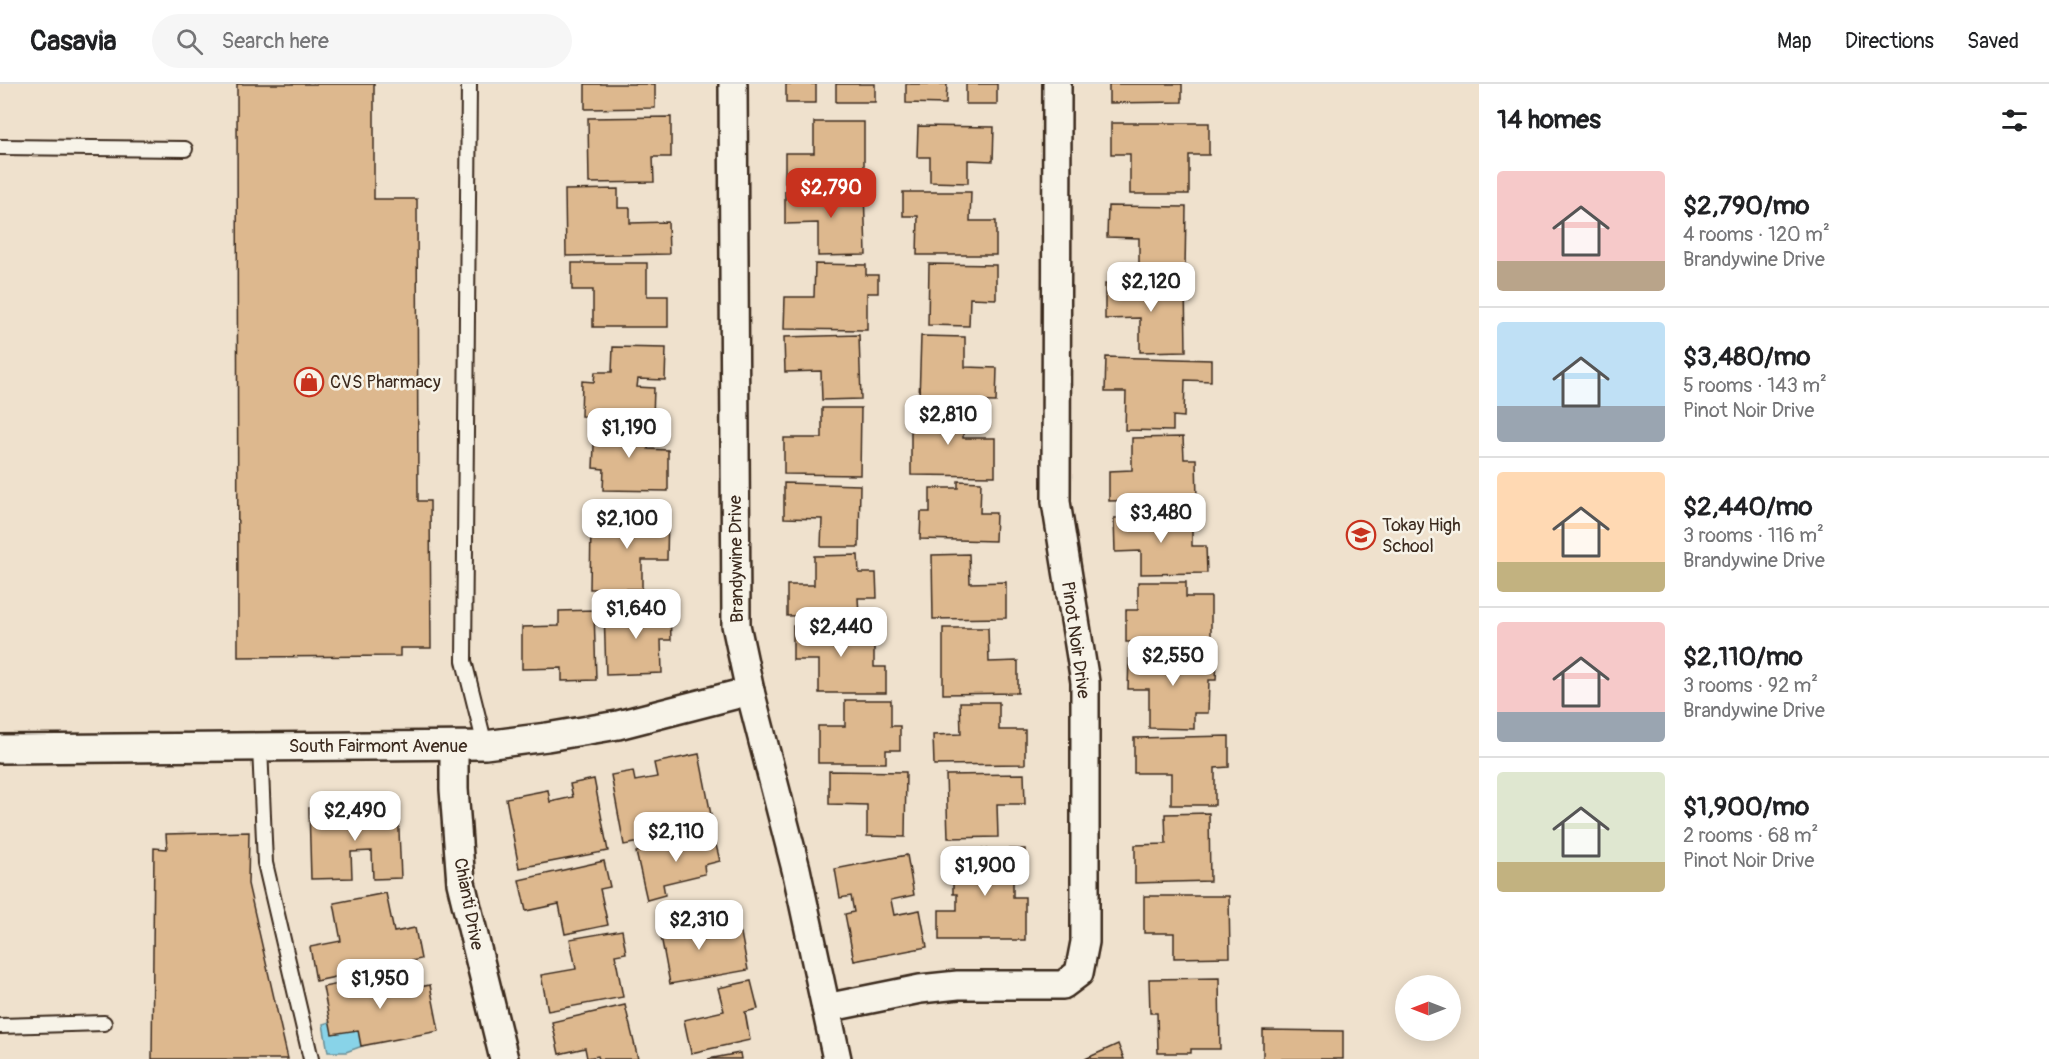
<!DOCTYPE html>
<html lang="en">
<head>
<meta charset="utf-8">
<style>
  :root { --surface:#fff; --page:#f6f6f6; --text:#202124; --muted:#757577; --line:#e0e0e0; --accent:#c8321e }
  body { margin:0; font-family:Pangolin,sans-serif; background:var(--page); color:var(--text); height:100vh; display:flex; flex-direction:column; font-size:22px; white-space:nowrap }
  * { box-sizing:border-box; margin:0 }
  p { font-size:20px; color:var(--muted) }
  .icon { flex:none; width:33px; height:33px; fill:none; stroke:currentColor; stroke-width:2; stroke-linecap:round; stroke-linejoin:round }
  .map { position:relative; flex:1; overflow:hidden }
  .drawer { display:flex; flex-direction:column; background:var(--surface); width:570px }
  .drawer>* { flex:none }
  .needle { width:39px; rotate:270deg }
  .buttons { position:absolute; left:1395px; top:891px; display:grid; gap:12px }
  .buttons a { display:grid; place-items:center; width:66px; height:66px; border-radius:50%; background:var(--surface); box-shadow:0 3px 15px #0003; font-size:30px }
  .price { position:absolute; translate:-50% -51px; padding:0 14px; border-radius:12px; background:#fff; color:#222; font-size:20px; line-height:39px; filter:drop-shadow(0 2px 3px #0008) }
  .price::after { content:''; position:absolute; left:50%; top:36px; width:18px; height:14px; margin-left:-9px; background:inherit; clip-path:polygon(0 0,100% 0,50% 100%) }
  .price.on { background:var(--accent); color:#fff }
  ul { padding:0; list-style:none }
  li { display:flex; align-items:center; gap:18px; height:150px; padding:0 18px }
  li+li { border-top:2px solid var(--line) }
  li span { display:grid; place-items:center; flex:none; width:168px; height:120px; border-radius:6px; color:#555 }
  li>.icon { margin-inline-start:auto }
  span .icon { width:72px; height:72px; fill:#fffc; stroke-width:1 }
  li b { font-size:26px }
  h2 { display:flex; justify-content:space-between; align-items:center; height:72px; padding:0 18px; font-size:26px }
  header { display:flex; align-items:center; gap:36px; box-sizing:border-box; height:84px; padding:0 30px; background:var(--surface); border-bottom:2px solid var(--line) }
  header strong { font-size:28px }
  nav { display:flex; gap:33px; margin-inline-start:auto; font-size:21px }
  .search { width:420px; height:54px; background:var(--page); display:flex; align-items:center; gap:15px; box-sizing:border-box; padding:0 21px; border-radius:33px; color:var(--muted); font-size:22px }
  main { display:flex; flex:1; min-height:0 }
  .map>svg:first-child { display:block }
  .water { fill:#88d3e8; stroke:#698f97; stroke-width:1.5 }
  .building { fill:#ddb88e; stroke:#3b2a1e; stroke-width:1.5 }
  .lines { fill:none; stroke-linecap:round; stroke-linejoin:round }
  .service-casing { stroke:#3b2a1e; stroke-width:18 }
  .minor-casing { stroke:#3b2a1e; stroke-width:32 }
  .service { stroke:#f7f3e8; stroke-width:14 }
  .minor { stroke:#f7f3e8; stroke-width:27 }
  .labels { text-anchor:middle; stroke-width:5; stroke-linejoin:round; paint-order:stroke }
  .poi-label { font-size:18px; fill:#3b2a1e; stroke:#f7f3e8; text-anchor:start }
  .street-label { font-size:18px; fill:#3b2a1e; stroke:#f7f3e8 }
</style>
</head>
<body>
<header>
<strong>Casavia</strong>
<div class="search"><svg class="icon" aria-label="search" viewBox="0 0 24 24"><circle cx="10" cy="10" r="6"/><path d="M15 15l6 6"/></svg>Search here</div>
<nav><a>Map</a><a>Directions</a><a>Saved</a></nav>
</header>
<main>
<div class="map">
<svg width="1479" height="975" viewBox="0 0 1479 975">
  <rect width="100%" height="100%" fill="#efe1cd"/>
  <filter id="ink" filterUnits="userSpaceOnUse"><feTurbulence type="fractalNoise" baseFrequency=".0167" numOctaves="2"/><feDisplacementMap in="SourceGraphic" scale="12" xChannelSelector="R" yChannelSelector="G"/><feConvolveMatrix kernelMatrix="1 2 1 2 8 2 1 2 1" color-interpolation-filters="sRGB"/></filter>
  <g filter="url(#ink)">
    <polygon class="water" points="333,937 357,938 365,961 346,968 328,968 323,940"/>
    <g class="building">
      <polygon points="237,0 374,0 374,115 417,115 418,417 430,417 431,564 400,564 400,572 238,573"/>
      <polygon points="585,0 655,0 655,24 585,25"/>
      <rect x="786" y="0" width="30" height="19"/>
      <rect x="836" y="0" width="39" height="18"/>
      <polygon points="906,0 947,0 946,20 906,19"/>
      <rect x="966" y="0" width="31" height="20"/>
      <polygon points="1109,0 1182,0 1182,18 1109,19"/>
      <polygon points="671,33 671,73 653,73 654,98 589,99 588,34"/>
      <polygon points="814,38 864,38 864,99 785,99 785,69 814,69"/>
      <polygon points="1111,39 1209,39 1209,71 1189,71 1189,110 1130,110 1130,70 1111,70"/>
      <polygon points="918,42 994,43 993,77 968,76 968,99 930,98 930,73 917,73"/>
      <polygon points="618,105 618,124 630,124 630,139 668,138 669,170 566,172 565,106"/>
      <polygon points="864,105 866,171 818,172 818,139 785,140 785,107"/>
      <polygon points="903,108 971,108 970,137 996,137 996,171 917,171 918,132 903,132"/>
      <polygon points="1108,122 1186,123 1185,186 1139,186 1139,154 1107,153"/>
      <polygon points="572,179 647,179 647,212 668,212 668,243 593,243 593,206 572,206"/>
      <polygon points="815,180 866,181 866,191 878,191 878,209 867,209 867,246 784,245 785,213 814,213"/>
      <polygon points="929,180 996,181 996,215 970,214 969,242 928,241"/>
      <polygon points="1185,199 1186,267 1140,268 1140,234 1105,235 1105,200"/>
      <polygon points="859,251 861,315 822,316 821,287 785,288 784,253"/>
      <polygon points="921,252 965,253 965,283 997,284 996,318 919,316"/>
      <polygon points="613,263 666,264 665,296 638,295 637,303 654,304 653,334 581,332 582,297 594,298 595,288 612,288"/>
      <polygon points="1106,273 1211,276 1211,297 1185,296 1184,333 1173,332 1173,347 1125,346 1126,308 1105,308"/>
      <polygon points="822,324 861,324 860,391 784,390 784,354 822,354"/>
      <polygon points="911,326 964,326 963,354 995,354 995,392 911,391"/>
      <polygon points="595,340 648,341 648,365 668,366 668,407 603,406 604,385 593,384"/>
      <polygon points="1183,353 1184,375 1196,375 1197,415 1109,417 1109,387 1132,386 1132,354"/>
      <polygon points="958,397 981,398 980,429 996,429 995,457 920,455 921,428 930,428 930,404 958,404"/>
      <polygon points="784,399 860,401 859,463 821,463 822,435 784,434"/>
      <polygon points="633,427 668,427 667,476 642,476 642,505 590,505 591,440 633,441"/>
      <polygon points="1192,433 1192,462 1206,462 1207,489 1141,490 1141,467 1115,468 1114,434"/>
      <polygon points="969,470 970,499 1006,498 1006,534 933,535 932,471"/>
      <polygon points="858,471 859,489 876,489 877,514 858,514 859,530 787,532 787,501 814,501 814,472"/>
      <polygon points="1138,498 1186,498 1186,513 1211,513 1211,558 1126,558 1126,526 1138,526"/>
      <polygon points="670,524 671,556 661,556 662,589 606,591 604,526"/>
      <polygon points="594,526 596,596 562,597 562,584 522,585 522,543 559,542 559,527"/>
      <polygon points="793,542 874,542 874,583 886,583 886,609 819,609 819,576 793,576"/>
      <polygon points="943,544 988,544 989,578 1018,577 1018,609 943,610"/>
      <polygon points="1129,571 1217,572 1216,596 1209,596 1208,629 1194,629 1194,645 1149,644 1149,605 1128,605"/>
      <polygon points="845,616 891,616 891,642 900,642 900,666 886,666 886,679 818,679 818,642 845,642"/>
      <polygon points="960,618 999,618 999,646 1025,646 1025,680 934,681 933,651 961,650"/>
      <polygon points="1229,652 1229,683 1215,684 1215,721 1171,721 1171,689 1134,689 1134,654"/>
      <polygon points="699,670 713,741 685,747 682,731 664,734 668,753 624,761 611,691 633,687 635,697 657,693 654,679"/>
      <polygon points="829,687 906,688 905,753 867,752 867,721 829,720"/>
      <polygon points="1024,690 1025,720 997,720 998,753 948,754 946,691"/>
      <polygon points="594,695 608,767 519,784 506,714 548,706 550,718 573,713 570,700"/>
      <polygon points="330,723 331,736 354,735 354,725 398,723 401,794 373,795 372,767 351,768 352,794 311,795 309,724"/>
      <polygon points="1209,729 1210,797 1135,799 1135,761 1166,760 1165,730"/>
      <polygon points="249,748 248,800 288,975 152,975 154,764 167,765 166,750"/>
      <polygon points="713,749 720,777 704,781 705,790 663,800 665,811 647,816 636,768"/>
      <polygon points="953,765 1025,765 1025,789 1013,789 1013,813 1025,813 1025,856 939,856 939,826 957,826 957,810 953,810"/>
      <polygon points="907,771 914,811 891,816 894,831 920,826 927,863 854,877 845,830 854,828 851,812 840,814 835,785"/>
      <polygon points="604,777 610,803 600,805 608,841 565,850 559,820 526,827 519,796"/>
      <polygon points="386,809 394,848 415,844 421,875 316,897 310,863 341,857 334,819"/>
      <polygon points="1144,812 1229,812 1230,873 1174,874 1174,849 1144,849"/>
      <polygon points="694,830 699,856 741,849 748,886 670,900 658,836"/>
      <polygon points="622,846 626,869 615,871 623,913 548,927 541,891 576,885 570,855"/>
      <polygon points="396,889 400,907 430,901 439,947 361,962 358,946 332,950 323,903"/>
      <polygon points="1219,894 1220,965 1191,965 1191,969 1158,969 1157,929 1150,929 1149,895"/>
      <polygon points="751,897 758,925 745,928 750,956 691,969 684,936 724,927 718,904"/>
      <polygon points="625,921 638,975 599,975 598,972 587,974 585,964 559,970 552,938"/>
      <polygon points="1263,946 1343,947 1343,975 1263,975"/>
      <polygon points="1118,960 1124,975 1085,975"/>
      <polygon points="740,969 741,975 708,975"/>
    </g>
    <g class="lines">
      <g class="service-casing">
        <g id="service">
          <polyline points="469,0 464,577 485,661"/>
          <polyline points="0,63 185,65"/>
          <polyline points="260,663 265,779 311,975"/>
          <polyline points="0,942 104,939"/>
        </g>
      </g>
      <g class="minor-casing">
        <g id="minor">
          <polyline points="733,0 736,541 750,607 796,785 837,975"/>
          <polyline points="454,662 454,705 461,799 504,975"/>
          <polyline points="0,665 485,661 547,653 618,641 750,607"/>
          <polyline points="826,924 920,905 958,901 1063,901 1079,889 1085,858 1085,598 1056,418 1057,0"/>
        </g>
      </g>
      <use href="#service" class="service"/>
      <use href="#minor" class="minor"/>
    </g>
  </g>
  <defs>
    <g id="shop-ring" transform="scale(1.5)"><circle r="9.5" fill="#f7f3e8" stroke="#c8321e" stroke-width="1.5"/><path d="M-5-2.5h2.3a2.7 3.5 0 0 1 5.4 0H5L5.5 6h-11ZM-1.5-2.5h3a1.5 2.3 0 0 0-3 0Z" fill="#c8321e"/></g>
    <g id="school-ring" transform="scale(1.5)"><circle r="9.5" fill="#f7f3e8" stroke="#c8321e" stroke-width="1.5"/><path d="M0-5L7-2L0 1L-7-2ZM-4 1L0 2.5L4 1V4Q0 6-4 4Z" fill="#c8321e"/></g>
  </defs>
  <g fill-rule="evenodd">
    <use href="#shop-ring" x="309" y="298"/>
    <use href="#school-ring" x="1361" y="451"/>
  </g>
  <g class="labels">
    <g class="poi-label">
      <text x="330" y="304">CVS Pharmacy</text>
      <text x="1382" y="447">Tokay High<tspan x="1382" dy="21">School</tspan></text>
    </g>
    <g class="street-label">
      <text transform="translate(736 475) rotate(-91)" y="6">Brandywine Drive</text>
      <text transform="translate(1076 556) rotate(82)" y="6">Pinot Noir Drive</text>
      <text x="378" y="668">South Fairmont Avenue</text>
      <text transform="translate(469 820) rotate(79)" y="6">Chianti Drive</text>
    </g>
  </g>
</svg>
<div class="buttons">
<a><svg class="needle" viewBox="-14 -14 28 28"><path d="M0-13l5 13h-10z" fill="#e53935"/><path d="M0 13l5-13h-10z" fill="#757577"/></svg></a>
</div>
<b class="price on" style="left:831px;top:135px">$2,790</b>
<b class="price" style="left:1151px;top:229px">$2,120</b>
<b class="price" style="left:948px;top:362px">$2,810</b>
<b class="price" style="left:629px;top:375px">$1,190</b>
<b class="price" style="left:1161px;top:460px">$3,480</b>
<b class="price" style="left:627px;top:466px">$2,100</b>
<b class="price" style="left:636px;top:556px">$1,640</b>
<b class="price" style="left:841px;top:574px">$2,440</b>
<b class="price" style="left:1173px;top:603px">$2,550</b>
<b class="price" style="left:355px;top:758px">$2,490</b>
<b class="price" style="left:676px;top:779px">$2,110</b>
<b class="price" style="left:985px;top:813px">$1,900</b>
<b class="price" style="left:699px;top:867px">$2,310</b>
<b class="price" style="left:380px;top:926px">$1,950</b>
</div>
<section class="drawer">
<h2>14 homes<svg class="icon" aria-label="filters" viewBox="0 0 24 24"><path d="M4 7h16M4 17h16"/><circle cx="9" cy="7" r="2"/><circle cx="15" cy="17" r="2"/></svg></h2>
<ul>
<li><span style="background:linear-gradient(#f6c9c9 75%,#b9a48a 0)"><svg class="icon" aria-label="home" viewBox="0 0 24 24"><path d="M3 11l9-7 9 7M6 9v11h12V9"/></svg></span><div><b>$2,790/mo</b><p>4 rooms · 120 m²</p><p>Brandywine Drive</p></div></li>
<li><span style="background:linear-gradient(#bfe0f5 70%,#9aa5b1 0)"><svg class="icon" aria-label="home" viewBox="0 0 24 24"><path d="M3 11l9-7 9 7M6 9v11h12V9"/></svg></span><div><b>$3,480/mo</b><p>5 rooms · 143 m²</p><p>Pinot Noir Drive</p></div></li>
<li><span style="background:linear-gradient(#ffd9b3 75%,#c2b280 0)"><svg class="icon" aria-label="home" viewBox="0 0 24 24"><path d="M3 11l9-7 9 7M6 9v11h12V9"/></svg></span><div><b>$2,440/mo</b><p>3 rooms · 116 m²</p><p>Brandywine Drive</p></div></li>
<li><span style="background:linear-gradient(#f6c9c9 75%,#9aa5b1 0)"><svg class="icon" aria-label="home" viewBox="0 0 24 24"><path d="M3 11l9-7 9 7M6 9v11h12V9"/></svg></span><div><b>$2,110/mo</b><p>3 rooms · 92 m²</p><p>Brandywine Drive</p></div></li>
<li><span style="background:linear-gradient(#dfe7d0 75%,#c2b280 0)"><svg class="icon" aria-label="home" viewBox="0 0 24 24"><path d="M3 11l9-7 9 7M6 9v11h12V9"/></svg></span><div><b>$1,900/mo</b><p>2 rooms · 68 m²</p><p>Pinot Noir Drive</p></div></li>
</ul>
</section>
</main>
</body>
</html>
